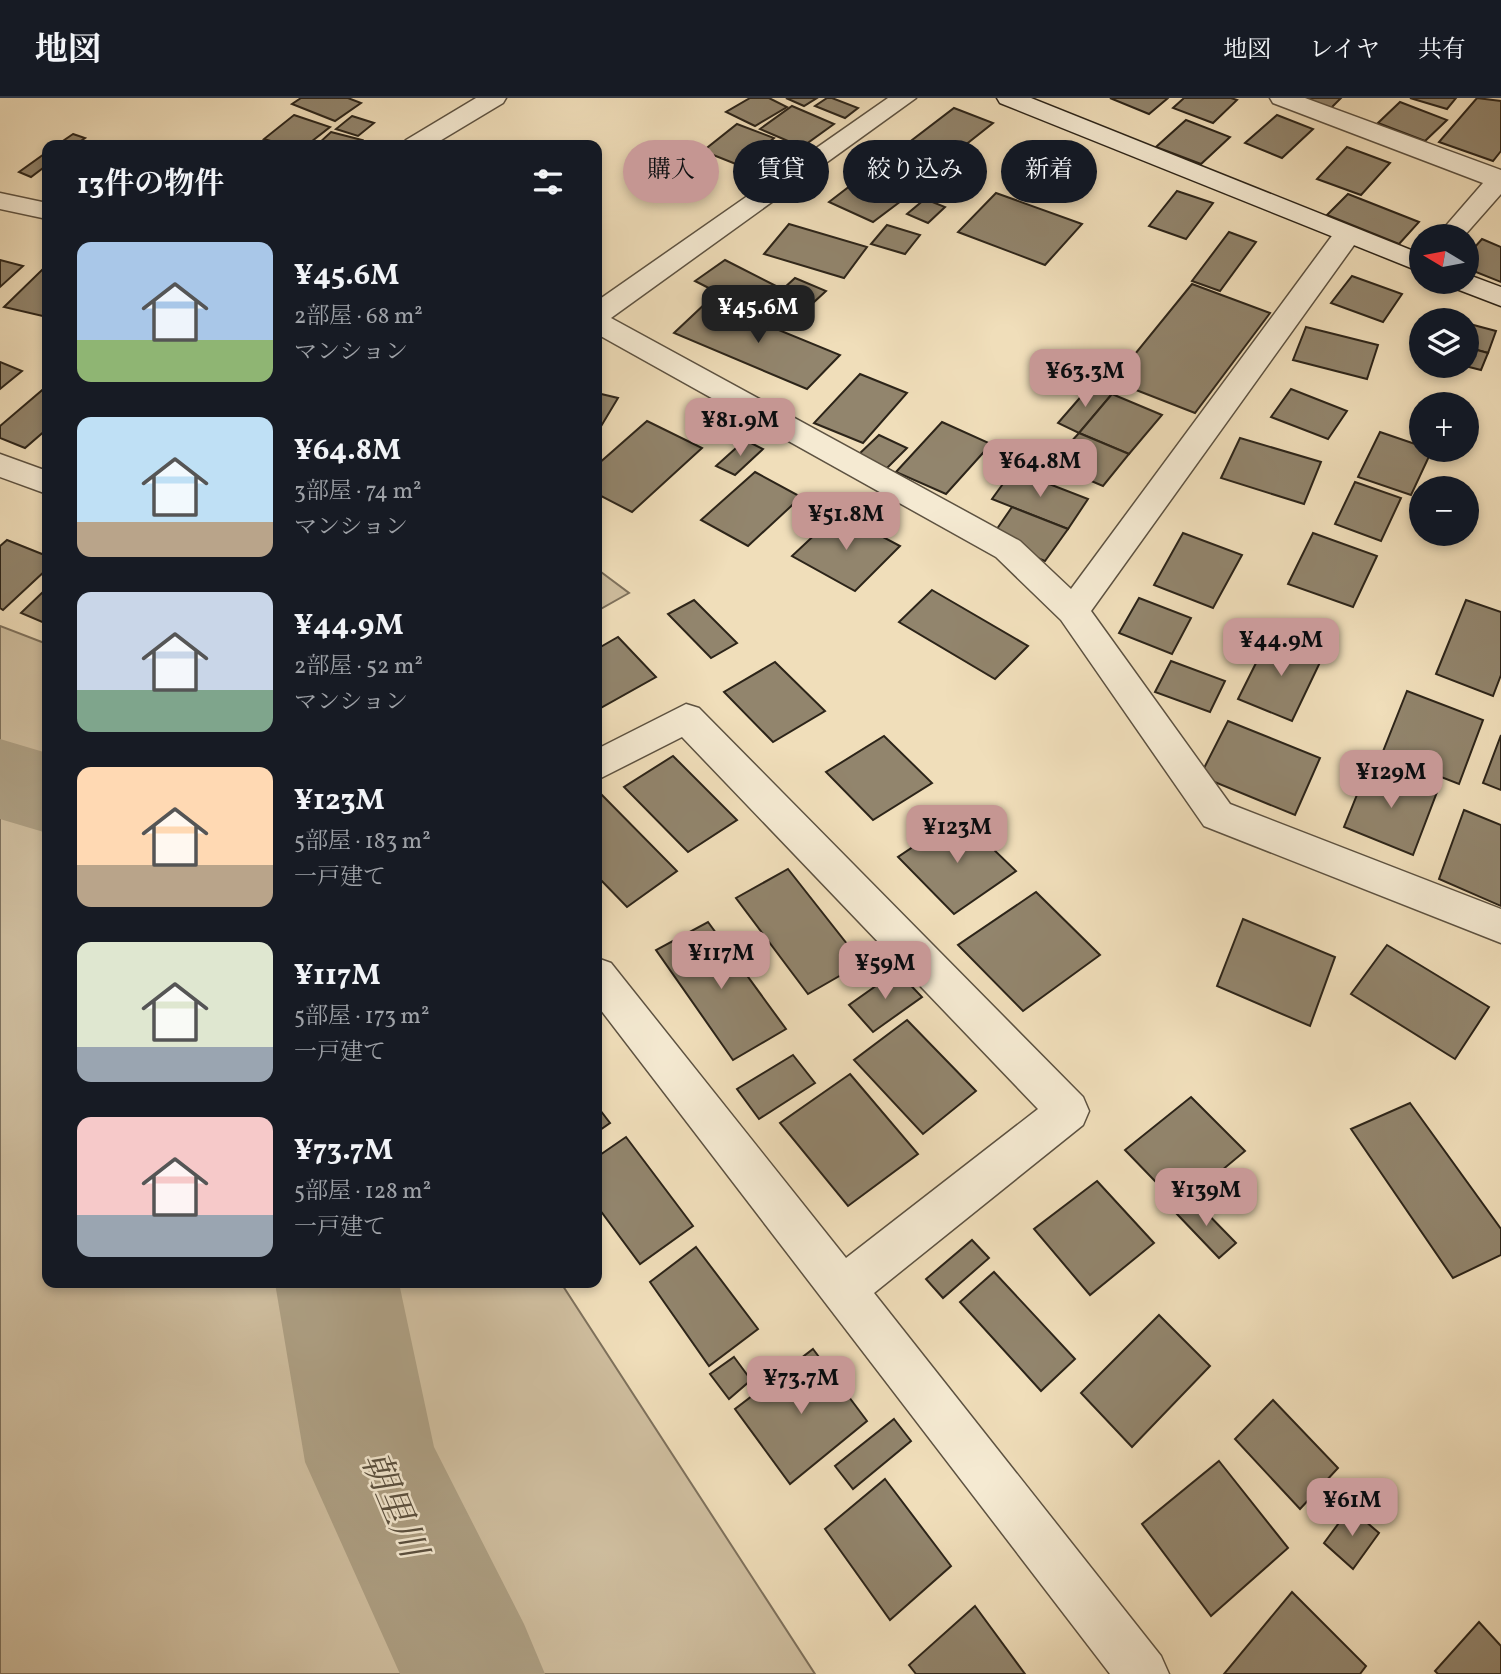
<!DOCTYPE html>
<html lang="ja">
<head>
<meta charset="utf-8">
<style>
  :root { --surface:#171b24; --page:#242831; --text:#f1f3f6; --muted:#9ea1a6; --line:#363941; --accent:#c59692 }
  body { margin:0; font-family:Vollkorn,"Noto Serif JP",serif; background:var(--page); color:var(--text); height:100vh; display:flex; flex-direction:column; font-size:26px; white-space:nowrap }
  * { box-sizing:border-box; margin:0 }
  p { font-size:23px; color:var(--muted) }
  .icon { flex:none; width:38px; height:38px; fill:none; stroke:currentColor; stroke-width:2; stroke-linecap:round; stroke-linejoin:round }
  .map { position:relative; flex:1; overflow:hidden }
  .side { position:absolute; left:42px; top:42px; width:560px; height:1148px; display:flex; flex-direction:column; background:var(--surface); border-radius:14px; box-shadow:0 4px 10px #0003 }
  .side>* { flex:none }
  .guide { position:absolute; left:623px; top:42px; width:665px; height:63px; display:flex; gap:14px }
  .needle { width:46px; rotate:280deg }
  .tools { position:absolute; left:1409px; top:126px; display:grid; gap:14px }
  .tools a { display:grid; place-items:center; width:70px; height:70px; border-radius:50%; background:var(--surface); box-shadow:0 4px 10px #0003; font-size:35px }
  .price { position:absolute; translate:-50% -60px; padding:0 16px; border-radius:14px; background:var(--accent); color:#111; font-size:23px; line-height:46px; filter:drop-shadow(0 2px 4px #0008) }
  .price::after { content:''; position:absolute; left:50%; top:42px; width:21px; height:16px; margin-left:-10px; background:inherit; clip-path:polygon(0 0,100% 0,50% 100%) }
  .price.selected { background:#222; color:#fff }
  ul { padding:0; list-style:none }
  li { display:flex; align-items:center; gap:21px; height:175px; padding:0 35px }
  li span { display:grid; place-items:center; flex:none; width:196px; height:140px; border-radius:14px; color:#555 }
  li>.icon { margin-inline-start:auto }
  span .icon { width:84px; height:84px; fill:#fffc; stroke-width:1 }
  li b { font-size:30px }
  h2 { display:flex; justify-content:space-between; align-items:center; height:84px; padding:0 35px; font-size:30px }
  .pill { padding:0 24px; border-radius:32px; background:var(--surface); box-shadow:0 4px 10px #0003; font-size:24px; line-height:63px }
  .pill.selected { background:var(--accent); color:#111 }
  header { display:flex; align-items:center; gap:42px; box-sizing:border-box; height:98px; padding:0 35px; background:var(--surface); border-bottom:2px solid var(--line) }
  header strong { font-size:33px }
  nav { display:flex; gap:38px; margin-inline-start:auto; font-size:24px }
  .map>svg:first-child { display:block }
  .green { fill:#cfbe9f; stroke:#7e715c; stroke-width:2 }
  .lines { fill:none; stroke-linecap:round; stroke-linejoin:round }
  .river { fill:#ad9f83; fill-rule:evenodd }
  .building { fill:#92856d; stroke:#2c2419; stroke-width:2 }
  .street-casing { stroke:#5d5241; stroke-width:3 }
  .secondary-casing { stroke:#2c2419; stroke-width:3 }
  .street { fill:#f5ead2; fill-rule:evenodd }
  .secondary { fill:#f5ead2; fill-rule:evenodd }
  .labels { text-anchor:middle; stroke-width:5; stroke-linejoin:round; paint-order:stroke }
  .near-water-label { font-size:37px; font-style:italic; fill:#594f3e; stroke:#f5ead2 }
</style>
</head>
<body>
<header>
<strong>地図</strong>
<nav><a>地図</a><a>レイヤ</a><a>共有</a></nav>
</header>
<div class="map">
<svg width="1501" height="1576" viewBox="0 0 1501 1576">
  <rect width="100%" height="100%" fill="#f0deba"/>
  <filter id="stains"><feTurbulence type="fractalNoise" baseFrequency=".00286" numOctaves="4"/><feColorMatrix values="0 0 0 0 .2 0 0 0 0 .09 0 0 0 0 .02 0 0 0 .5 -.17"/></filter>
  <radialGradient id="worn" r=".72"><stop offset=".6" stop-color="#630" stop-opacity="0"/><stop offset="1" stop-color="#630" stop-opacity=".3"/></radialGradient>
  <g class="green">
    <polygon points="597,471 629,495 597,513"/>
    <polygon points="0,528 47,546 47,1185 561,1185 815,1576 0,1576"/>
  </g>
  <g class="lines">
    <g class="river">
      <polygon points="0,641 47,655 47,735 0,721"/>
      <polygon points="275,1185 399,1185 434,1349 524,1526 545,1576 400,1576 305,1364"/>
    </g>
  </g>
  <g class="building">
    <polygon points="301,0 348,0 361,5 335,23 292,6"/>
    <polygon points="750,0 769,0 787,9 755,28 726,14"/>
    <polygon points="786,0 817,0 804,8"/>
    <polygon points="827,0 832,0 858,10 845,20 815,8"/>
    <polygon points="1110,0 1168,0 1149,16"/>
    <polygon points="1184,0 1231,0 1237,2 1213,25 1173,10"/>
    <polygon points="1294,0 1341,0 1327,14"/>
    <polygon points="1410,0 1456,0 1447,11"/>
    <polygon points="1477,0 1501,3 1501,53 1493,63 1439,44"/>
    <polygon points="1400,4 1447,22 1425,43 1378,25"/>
    <polygon points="792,8 834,26 802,49 760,31"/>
    <polygon points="954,10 993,25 921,82 882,65"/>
    <polygon points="294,17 330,29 307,47 284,47 264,41"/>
    <polygon points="1277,17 1313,31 1282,60 1245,45"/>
    <polygon points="352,18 374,25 358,38 336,31"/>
    <polygon points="1186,22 1230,39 1201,66 1156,49"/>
    <polygon points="737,26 774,40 741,68 703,53"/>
    <polygon points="331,34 362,42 356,47 317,47"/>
    <polygon points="73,36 85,40 75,47 57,47"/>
    <polygon points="1347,49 1390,65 1361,97 1317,81"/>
    <polygon points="47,54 47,67 31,79 19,74"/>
    <polygon points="876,68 921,88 873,124 829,104"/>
    <polygon points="1177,93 1213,105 1186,141 1149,128"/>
    <polygon points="996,95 1082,126 1045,167 958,134"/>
    <polygon points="1348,96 1419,124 1399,146 1327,117"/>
    <polygon points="925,101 945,109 928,125 907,116"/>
    <polygon points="789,126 867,149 844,180 764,156"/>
    <polygon points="887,127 920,137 905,156 871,146"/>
    <polygon points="1229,134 1256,144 1220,193 1192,183"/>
    <polygon points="1482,141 1501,149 1501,184 1466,170 1466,159"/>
    <polygon points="0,162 23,168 0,189"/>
    <polygon points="725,162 780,190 752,212 695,183"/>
    <polygon points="47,167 47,219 4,209"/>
    <polygon points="1352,178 1402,196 1383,224 1331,205"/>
    <polygon points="795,180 826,193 814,204 783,191"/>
    <polygon points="1192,186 1270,215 1195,315 1113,283"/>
    <polygon points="708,203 840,257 807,291 674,235"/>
    <polygon points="1466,225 1496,233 1488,255 1466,249"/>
    <polygon points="1306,229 1378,247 1367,281 1293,262"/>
    <polygon points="1466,249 1488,255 1481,272 1465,268"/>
    <polygon points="0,264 22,273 0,291"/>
    <polygon points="860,276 907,295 863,345 814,325"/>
    <polygon points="1091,287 1112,296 1079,335 1058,325"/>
    <polygon points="47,288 47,331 25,350 0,340 0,328"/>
    <polygon points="1291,291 1347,313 1328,341 1271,319"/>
    <polygon points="597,295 618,300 597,335"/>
    <polygon points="1112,296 1162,317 1129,356 1079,335"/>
    <polygon points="647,323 702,350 632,414 597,396 597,367"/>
    <polygon points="942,324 991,346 946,396 896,374"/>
    <polygon points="1380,334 1421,348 1421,352 1432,352 1411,397 1358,379"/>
    <polygon points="1079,335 1129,356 1103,388 1051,366"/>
    <polygon points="879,337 907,350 885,372 857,358"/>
    <polygon points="1240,340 1321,364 1304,406 1221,380"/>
    <polygon points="745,342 763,351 735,377 716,368"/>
    <polygon points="1013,372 1088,401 1068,431 992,401"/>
    <polygon points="755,374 801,399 748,448 701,422"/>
    <polygon points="1355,384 1401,400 1381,443 1335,426"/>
    <polygon points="1012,409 1068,431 1045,463 990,441"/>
    <polygon points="838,415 900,448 855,493 792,458"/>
    <polygon points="1183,435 1242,457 1213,510 1154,487"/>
    <polygon points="1313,435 1377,458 1353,509 1288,486"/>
    <polygon points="7,442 47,458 47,471 3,512 0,510 0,448"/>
    <polygon points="47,490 47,526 21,515"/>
    <polygon points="932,492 1028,548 995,581 899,524"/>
    <polygon points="1139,500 1191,520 1172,556 1119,535"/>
    <polygon points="694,502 737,545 711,560 668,516"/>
    <polygon points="1466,502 1501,514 1501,577 1493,598 1436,576"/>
    <polygon points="1270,537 1323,558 1292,623 1238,601"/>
    <polygon points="618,539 656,579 597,612 597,551"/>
    <polygon points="1171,563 1225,583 1210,614 1155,594"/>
    <polygon points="775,564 825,613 773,644 724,594"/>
    <polygon points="1407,593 1483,622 1459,686 1382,656"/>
    <polygon points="1228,623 1320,660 1295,717 1200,678"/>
    <polygon points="1501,637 1501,692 1483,685"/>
    <polygon points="884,638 932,685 873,722 826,674"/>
    <polygon points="673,658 737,722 688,754 624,689"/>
    <polygon points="1369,667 1437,694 1413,757 1344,729"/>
    <polygon points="599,694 677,773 627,809 597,778"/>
    <polygon points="1464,712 1501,727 1501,808 1439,781"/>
    <polygon points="959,718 1016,773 954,816 898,759"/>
    <polygon points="788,771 862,865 808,896 736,800"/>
    <polygon points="1036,794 1100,857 1023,913 958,847"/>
    <polygon points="1243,821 1335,859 1310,928 1217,888"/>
    <polygon points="708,824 786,931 733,962 656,852"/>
    <polygon points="1387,847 1489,909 1455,961 1351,896"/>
    <polygon points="897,873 922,899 873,934 849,907"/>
    <polygon points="907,922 976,993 923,1036 854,962"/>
    <polygon points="793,957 815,985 759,1021 737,991"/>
    <polygon points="850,976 918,1056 848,1108 780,1025"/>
    <polygon points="1191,999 1245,1053 1179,1108 1125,1052"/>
    <polygon points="1410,1005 1501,1131 1501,1157 1453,1180 1351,1031"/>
    <polygon points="597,1008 610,1025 597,1034"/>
    <polygon points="626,1039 693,1128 640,1166 597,1108 597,1059"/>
    <polygon points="1097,1083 1154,1145 1090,1197 1034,1131"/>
    <polygon points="1193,1101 1236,1145 1219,1160 1176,1115"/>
    <polygon points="972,1142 989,1160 943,1200 926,1181"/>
    <polygon points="696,1149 758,1231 709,1268 650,1184"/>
    <polygon points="994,1174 1075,1261 1041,1293 960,1204"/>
    <polygon points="1159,1217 1210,1268 1132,1349 1081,1295"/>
    <polygon points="813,1251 867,1323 790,1386 735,1311"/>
    <polygon points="734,1259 751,1282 729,1301 710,1276"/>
    <polygon points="1273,1302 1338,1370 1300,1411 1235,1341"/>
    <polygon points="894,1321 911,1343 853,1391 835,1368"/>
    <polygon points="1219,1363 1288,1450 1211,1518 1142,1426"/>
    <polygon points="885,1381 951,1468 890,1522 825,1431"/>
    <polygon points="1350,1410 1379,1435 1353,1471 1324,1445"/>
    <polygon points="1292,1494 1366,1568 1360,1576 1224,1576"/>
    <polygon points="975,1508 1025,1576 916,1576 909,1567"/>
    <polygon points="1479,1524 1501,1548 1501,1576 1438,1576 1435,1573"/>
  </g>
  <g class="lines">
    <g class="street-casing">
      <g id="street">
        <polygon points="476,0 506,0 503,5 433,47 402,47 406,42"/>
        <polygon points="888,0 916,0 611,220 1020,443 1071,491 1337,131 1357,131 1361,137 1357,143 1091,513 1230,706 1501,811 1501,845 1204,728 1061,522 996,459 597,236 597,203"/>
        <polygon points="1270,0 1305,0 1501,72 1501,96 1464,138 1437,138 1483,85 1273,5"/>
        <polygon points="0,95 47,105 47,121 0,111"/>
        <polygon points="0,356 47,373 47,396 0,379"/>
        <polygon points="686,606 699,610 1083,999 1089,1013 1083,1027 874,1195 1161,1558 1169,1576 1110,1576 597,907 597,860 611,865 846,1160 1038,1011 682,639 597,682 597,651"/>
      </g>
    </g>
    <g class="secondary-casing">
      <g id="secondary">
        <polygon points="997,0 1031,0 1421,156 1421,174 1000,5"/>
        <polygon points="1466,176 1501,189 1501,208 1454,190 1450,184 1466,184"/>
      </g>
    </g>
    <use href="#street" class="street"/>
    <use href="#secondary" class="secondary"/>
  </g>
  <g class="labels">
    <g class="near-water-label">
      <text transform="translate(395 1406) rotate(67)" y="13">朝里川</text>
    </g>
  </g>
  <rect width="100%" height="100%" filter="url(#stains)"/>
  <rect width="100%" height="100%" fill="url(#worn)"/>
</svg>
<div class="tools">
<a><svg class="needle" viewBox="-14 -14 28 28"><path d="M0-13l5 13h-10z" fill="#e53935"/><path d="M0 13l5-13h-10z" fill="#9ea1a6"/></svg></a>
<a><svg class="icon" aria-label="layers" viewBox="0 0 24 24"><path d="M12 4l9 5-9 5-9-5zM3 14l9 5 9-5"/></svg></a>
<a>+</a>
<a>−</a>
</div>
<b class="price selected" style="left:758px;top:247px">¥45.6M</b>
<b class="price" style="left:1085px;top:311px">¥63.3M</b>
<b class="price" style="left:740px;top:360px">¥81.9M</b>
<b class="price" style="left:1040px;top:401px">¥64.8M</b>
<b class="price" style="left:846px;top:454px">¥51.8M</b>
<b class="price" style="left:1281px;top:580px">¥44.9M</b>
<b class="price" style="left:1391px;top:712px">¥129M</b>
<b class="price" style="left:957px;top:767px">¥123M</b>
<b class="price" style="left:721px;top:893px">¥117M</b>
<b class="price" style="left:885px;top:903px">¥59M</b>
<b class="price" style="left:1206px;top:1130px">¥139M</b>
<b class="price" style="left:801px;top:1318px">¥73.7M</b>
<b class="price" style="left:1352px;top:1440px">¥61M</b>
<div class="guide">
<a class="pill selected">購入</a>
<a class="pill">賃貸</a>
<a class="pill">絞り込み</a>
<a class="pill">新着</a>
</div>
<section class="side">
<h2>13件の物件<svg class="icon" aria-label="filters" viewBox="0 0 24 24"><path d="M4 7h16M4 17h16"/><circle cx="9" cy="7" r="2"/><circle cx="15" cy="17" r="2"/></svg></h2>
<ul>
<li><span style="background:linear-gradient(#a9c7e8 70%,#8fb573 0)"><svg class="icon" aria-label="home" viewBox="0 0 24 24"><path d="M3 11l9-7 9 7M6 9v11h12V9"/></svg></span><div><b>¥45.6M</b><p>2部屋 · 68 m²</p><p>マンション</p></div></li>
<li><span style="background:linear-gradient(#bfe0f5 75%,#b9a48a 0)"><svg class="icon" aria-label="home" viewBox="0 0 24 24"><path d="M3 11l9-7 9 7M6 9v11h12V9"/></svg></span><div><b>¥64.8M</b><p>3部屋 · 74 m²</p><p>マンション</p></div></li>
<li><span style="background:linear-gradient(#c9d6e8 70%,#7fa58c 0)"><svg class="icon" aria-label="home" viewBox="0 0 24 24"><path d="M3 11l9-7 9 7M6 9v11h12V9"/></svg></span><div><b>¥44.9M</b><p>2部屋 · 52 m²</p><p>マンション</p></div></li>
<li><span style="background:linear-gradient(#ffd9b3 70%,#b9a48a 0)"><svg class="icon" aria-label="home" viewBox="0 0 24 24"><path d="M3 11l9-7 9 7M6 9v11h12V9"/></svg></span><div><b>¥123M</b><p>5部屋 · 183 m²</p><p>一戸建て</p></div></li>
<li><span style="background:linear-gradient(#dfe7d0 75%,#9aa5b1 0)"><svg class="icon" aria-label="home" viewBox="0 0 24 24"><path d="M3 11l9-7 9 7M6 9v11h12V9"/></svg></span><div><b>¥117M</b><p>5部屋 · 173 m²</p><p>一戸建て</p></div></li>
<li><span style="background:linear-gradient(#f6c9c9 70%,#9aa5b1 0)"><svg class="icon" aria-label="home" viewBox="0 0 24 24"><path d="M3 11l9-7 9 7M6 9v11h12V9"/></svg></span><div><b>¥73.7M</b><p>5部屋 · 128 m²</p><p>一戸建て</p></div></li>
</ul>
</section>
</div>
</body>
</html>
